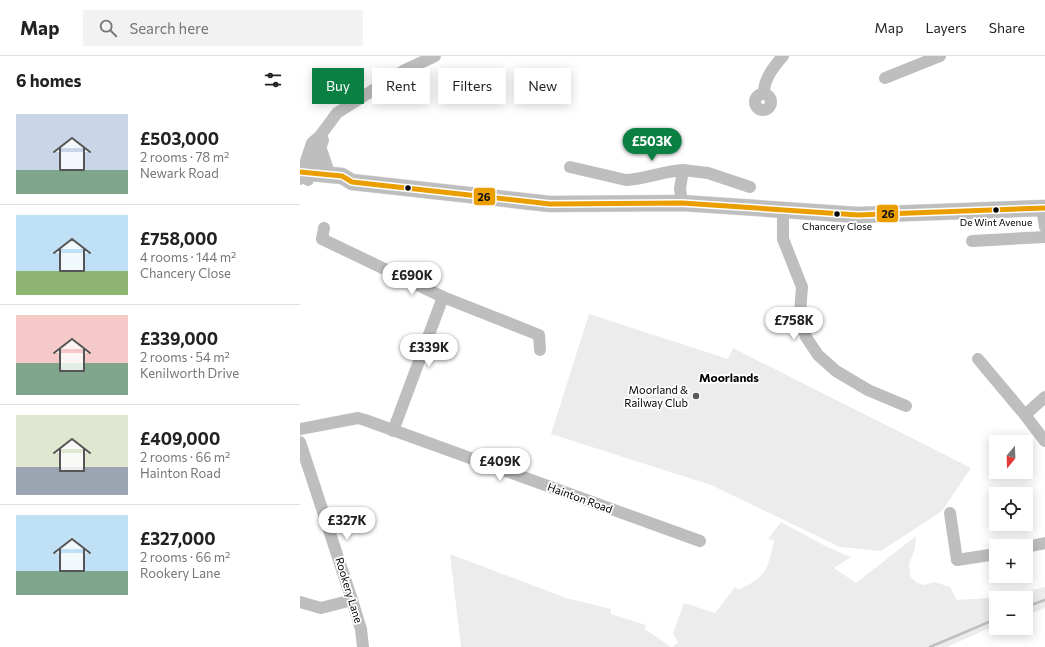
<!DOCTYPE html>
<html lang="en">
<head>
<meta charset="utf-8">
<style>
  :root { --surface:#fff; --page:#f2f2f2; --text:#222; --muted:#767676; --line:#e0e0e0; --accent:#0b8043 }
  body { margin:0; font-family:Commissioner,sans-serif; background:var(--page); color:var(--text); height:100vh; display:flex; flex-direction:column; font-size:15px; white-space:nowrap }
  * { box-sizing:border-box; margin:0 }
  p { font-size:13px; color:var(--muted) }
  .icon { flex:none; width:22px; height:22px; fill:none; stroke:currentColor; stroke-width:2; stroke-linecap:round; stroke-linejoin:round }
  .map { position:relative; flex:1; overflow:hidden }
  .details { display:flex; flex-direction:column; background:var(--surface); width:300px }
  .details>* { flex:none }
  .top-card { position:absolute; left:12px; top:12px; width:380px; height:36px; display:flex; gap:8px }
  .needle { width:26px; rotate:199deg }
  .buttons { position:absolute; left:689px; top:379px; display:grid; gap:8px }
  .buttons a { display:grid; place-items:center; width:44px; height:44px; border-radius:0px; background:var(--surface); box-shadow:0 2px 10px #0003; font-size:20px }
  .price { position:absolute; translate:-50% -34px; padding:0 9px; border-radius:14px; background:#fff; color:#222; font-size:13px; line-height:26px; filter:drop-shadow(0 1px 2px #0008) }
  .price::after { content:''; position:absolute; left:50%; top:24px; width:12px; height:9px; margin-left:-6px; background:inherit; clip-path:polygon(0 0,100% 0,50% 100%) }
  .price.active { background:var(--accent); color:#fff }
  ul { padding:0; list-style:none }
  li { display:flex; align-items:center; gap:12px; height:100px; padding:0 16px }
  li+li { border-top:1px solid var(--line) }
  li span { display:grid; place-items:center; flex:none; width:112px; height:80px; border-radius:0px; color:#555 }
  li>.icon { margin-inline-start:auto }
  span .icon { width:48px; height:48px; fill:#fffc; stroke-width:1 }
  li b { font-size:17px }
  h2 { display:flex; justify-content:space-between; align-items:center; height:48px; padding:0 16px; font-size:17px }
  .pill { padding:0 14px; border-radius:0px; background:var(--surface); box-shadow:0 2px 10px #0003; font-size:14px; line-height:36px }
  .pill.active { background:var(--accent); color:#fff }
  header { display:flex; align-items:center; gap:24px; box-sizing:border-box; height:56px; padding:0 20px; background:var(--surface); border-bottom:1px solid var(--line) }
  header strong { font-size:19px }
  nav { display:flex; gap:22px; margin-inline-start:auto; font-size:14px }
  .search { width:280px; height:36px; background:var(--page); display:flex; align-items:center; gap:10px; box-sizing:border-box; padding:0 14px; border-radius:0px; color:var(--muted); font-size:15px }
  main { display:flex; flex:1; min-height:0 }
  .map>svg:first-child { display:block }
  .green { fill:#ececec }
  .lines { fill:none; stroke-linecap:round; stroke-linejoin:round }
  .stream { stroke:#bfbfbf; stroke-width:2.5 }
  .major-casing { stroke:#dbdbdb; stroke-width:17 }
  .minor { stroke:#bebebe; stroke-width:12 }
  .major { stroke:#bebebe; stroke-width:16 }
  .bus-1-casing { stroke:#fff; stroke-width:8 }
  .bus-1 { stroke:#eb9e00; stroke-width:5 }
  .bus-dot { fill:#000; stroke:#fff; stroke-width:1.5 }
  .poi-dot { fill:#595959; stroke:#fff; stroke-width:1.5 }
  .labels { text-anchor:middle; stroke-width:3.5; stroke-linejoin:round; paint-order:stroke }
  .bus-label { font-size:10px; fill:#000; stroke:#fff }
  .poi-label { font-size:11px; fill:#000; stroke:#fff; text-anchor:end }
  .street-label { font-size:11px; fill:#000; stroke:#fff }
  .neighbourhood-label { font-size:12px; font-weight:bold; fill:#000; stroke:#fff }
  .line-badge { stroke:#fff; stroke-width:1.5 }
  .pale-badge-label { font-size:11px; text-anchor:middle; font-weight:bold; fill:#111 }
</style>
</head>
<body>
<header>
<strong>Map</strong>
<div class="search"><svg class="icon" aria-label="search" viewBox="0 0 24 24"><circle cx="10" cy="10" r="6"/><path d="M15 15l6 6"/></svg>Search here</div>
<nav><a>Map</a><a>Layers</a><a>Share</a></nav>
</header>
<main>
<section class="details">
<h2>6 homes<svg class="icon" aria-label="filters" viewBox="0 0 24 24"><path d="M4 7h16M4 17h16"/><circle cx="9" cy="7" r="2"/><circle cx="15" cy="17" r="2"/></svg></h2>
<ul>
<li><span style="background:linear-gradient(#c9d6e8 70%,#7fa58c 0)"><svg class="icon" aria-label="home" viewBox="0 0 24 24"><path d="M3 11l9-7 9 7M6 9v11h12V9"/></svg></span><div><b>£503,000</b><p>2 rooms · 78 m²</p><p>Newark Road</p></div></li>
<li><span style="background:linear-gradient(#bfe0f5 70%,#8fb573 0)"><svg class="icon" aria-label="home" viewBox="0 0 24 24"><path d="M3 11l9-7 9 7M6 9v11h12V9"/></svg></span><div><b>£758,000</b><p>4 rooms · 144 m²</p><p>Chancery Close</p></div></li>
<li><span style="background:linear-gradient(#f6c9c9 60%,#7fa58c 0)"><svg class="icon" aria-label="home" viewBox="0 0 24 24"><path d="M3 11l9-7 9 7M6 9v11h12V9"/></svg></span><div><b>£339,000</b><p>2 rooms · 54 m²</p><p>Kenilworth Drive</p></div></li>
<li><span style="background:linear-gradient(#dfe7d0 65%,#9aa5b1 0)"><svg class="icon" aria-label="home" viewBox="0 0 24 24"><path d="M3 11l9-7 9 7M6 9v11h12V9"/></svg></span><div><b>£409,000</b><p>2 rooms · 66 m²</p><p>Hainton Road</p></div></li>
<li><span style="background:linear-gradient(#bfe0f5 70%,#7fa58c 0)"><svg class="icon" aria-label="home" viewBox="0 0 24 24"><path d="M3 11l9-7 9 7M6 9v11h12V9"/></svg></span><div><b>£327,000</b><p>2 rooms · 66 m²</p><p>Rookery Lane</p></div></li>
</ul>
</section>
<div class="map">
<svg width="745" height="591" viewBox="0 0 745 591">
  <rect width="100%" height="100%" fill="#fff"/>
  <g class="green">
    <polygon points="289,258 428,303 433,292 671,412 642,455 581,495 540,491 411,429 251,378"/>
    <path d="M481 466 525 490 551 501 534 512 556 527 616 480 615 493 609 508 610 520 617 527 623 529 635 526 650 531 657 544 705 541 745 531V552L726 559V542H696V569L647 591H372L378 587 373 577 384 547 415 557 435 531 438 534C467 521 468 512 474 484L468 483Z"/>
    <polygon points="150,498 266,542 311,553 311,558 346,569 345,573 371,591 161,591"/>
  </g>
  <g class="lines">
    <g class="stream">
      <polyline points="726,551 745,544"/>
      <polyline points="630,591 696,563"/>
    </g>
    <g class="major-casing">
      <g id="major">
        <polyline points="20,97 27,118"/>
        <polyline points="0,116 42,120 52,126 250,148 382,147 558,159 745,152"/>
      </g>
    </g>
    <g class="minor">
      <polyline points="585,22 640,0"/>
      <circle cx="463" cy="46" r="8"/>
      <path d="M464 38C463 25 474 10 483 0"/>
      <path d="M270 111 326 124C346 123 364 115 383 114L380 133 382 147"/>
      <polyline points="383,114 408,117 450,131"/>
      <polyline points="0,123 12,87 20,80 37,57 103,15 135,0"/>
      <path d="M8 124C10 110 19 98 23 84L20 80"/>
      <polyline points="742,152 745,171"/>
      <polyline points="483,154 483,183 502,231 500,256 506,281 518,299 536,315 568,334 606,350"/>
      <polyline points="24,172 22,183 143,241 239,279 240,294"/>
      <polyline points="672,185 745,181"/>
      <polyline points="678,303 725,359 745,341"/>
      <polyline points="725,359 745,385"/>
      <polyline points="0,373 58,362 65,364 400,485"/>
      <polyline points="93,375 143,241"/>
      <polyline points="0,386 52,544 61,573 63,591"/>
      <polyline points="650,457 657,504 696,498"/>
      <polyline points="726,491 745,487"/>
      <polyline points="0,546 21,552 52,544"/>
    </g>
    <use href="#major" class="major"/>
    <g class="bus-1-casing">
      <polyline id="bus-1" points="0,116 42,120 52,126 250,148 382,147 558,159 745,152"/>
    </g>
    <use href="#bus-1" class="bus-1"/>
  </g>
  <g class="bus-dot">
    <circle cx="108" cy="132" r="3.5"/>
    <circle cx="696" cy="154" r="3.5"/>
    <circle cx="537" cy="158" r="3.5"/>
  </g>
  <circle class="poi-dot" cx="396" cy="340" r="4"/>
  <g class="labels">
    <g class="bus-label">
      <text x="696" y="170">De Wint Avenue</text>
      <text x="537" y="174">Chancery Close</text>
    </g>
    <g class="poi-label">
      <text x="388" y="338">Moorland &amp;<tspan x="388" dy="13">Railway Club</tspan></text>
    </g>
    <g class="street-label">
      <text transform="translate(280 442) rotate(20)" y="4">Hainton Road</text>
      <text transform="translate(49 534) rotate(73)" y="4">Rookery Lane</text>
    </g>
    <g class="neighbourhood-label">
      <text x="429" y="326">Moorlands</text>
    </g>
  </g>
  <g class="line-badge">
    <rect x="173" y="131" width="23" height="19" rx="4" fill="#eb9e00"/>
    <rect x="576" y="148" width="23" height="19" rx="4" fill="#eb9e00"/>
  </g>
  <g class="pale-badge-label">
    <text x="184" y="145">26</text>
    <text x="588" y="162">26</text>
  </g>
</svg>
<div class="buttons">
<a><svg class="needle" viewBox="-14 -14 28 28"><path d="M0-13l5 13h-10z" fill="#e53935"/><path d="M0 13l5-13h-10z" fill="#767676"/></svg></a>
<a><svg class="icon" aria-label="locate" viewBox="0 0 24 24"><circle cx="12" cy="12" r="6"/><path d="M12 2v4M12 18v4M2 12h4M18 12h4"/></svg></a>
<a>+</a>
<a>−</a>
</div>
<b class="price active" style="left:352px;top:106px">£503K</b>
<b class="price" style="left:112px;top:240px">£690K</b>
<b class="price" style="left:494px;top:285px">£758K</b>
<b class="price" style="left:129px;top:312px">£339K</b>
<b class="price" style="left:200px;top:426px">£409K</b>
<b class="price" style="left:47px;top:485px">£327K</b>
<div class="top-card">
<a class="pill active">Buy</a>
<a class="pill">Rent</a>
<a class="pill">Filters</a>
<a class="pill">New</a>
</div>
</div>
</main>
</body>
</html>
